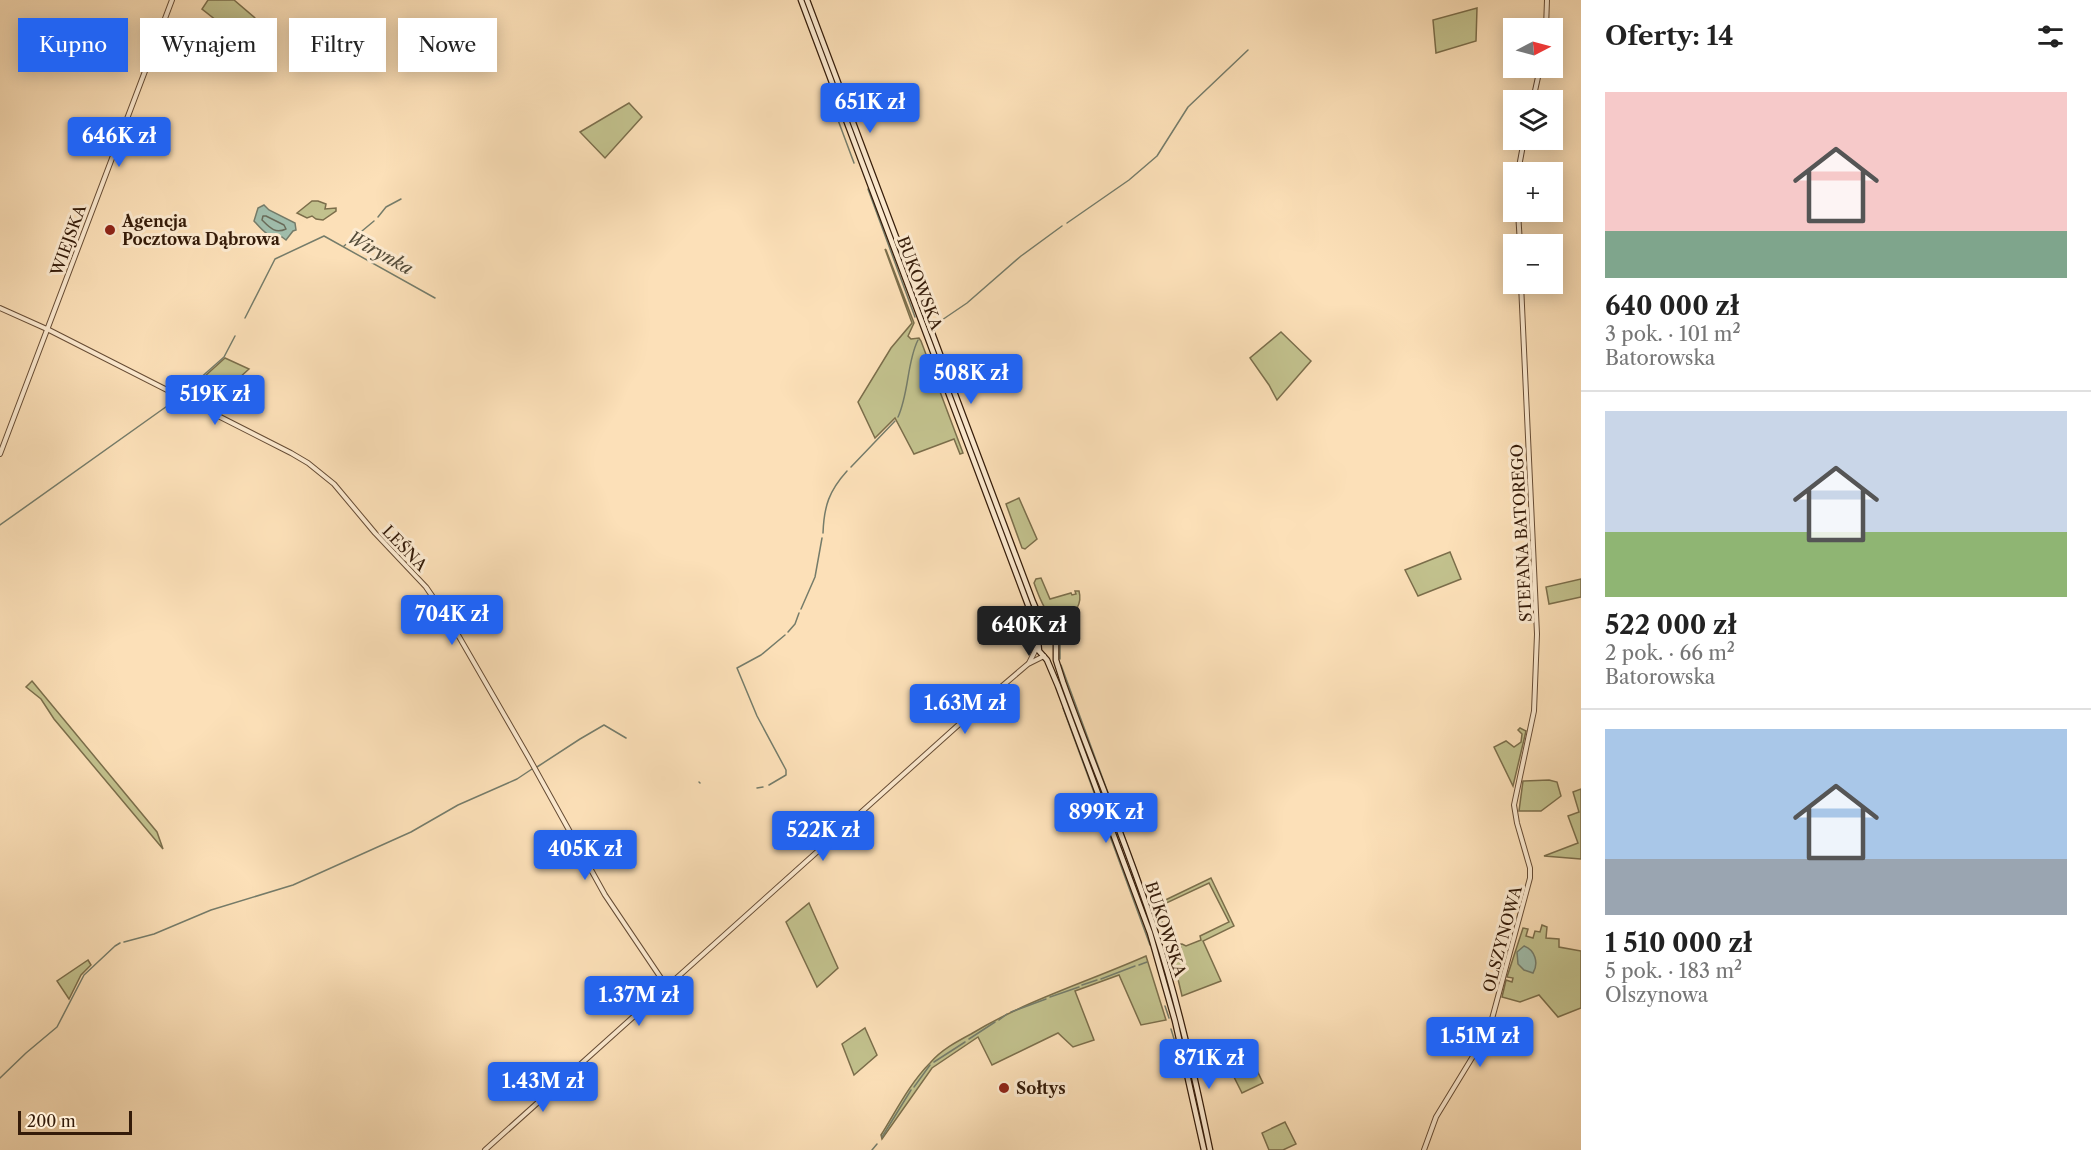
<!DOCTYPE html>
<html lang="pl">
<head>
<meta charset="utf-8">
<style>
  :root { --surface:#fff; --page:#f2f2f2; --text:#222; --muted:#767676; --line:#e0e0e0; --accent:#2563eb }
  body { margin:0; font-family:"Libre Caslon Text",serif; background:var(--page); color:var(--text); height:100vh; display:flex; flex-direction:column; font-size:22px; white-space:nowrap }
  * { box-sizing:border-box; margin:0 }
  p { font-size:20px; color:var(--muted) }
  .icon { flex:none; width:33px; height:33px; fill:none; stroke:currentColor; stroke-width:2; stroke-linecap:round; stroke-linejoin:round }
  .map { position:relative; flex:1; overflow:hidden }
  .panel { display:flex; flex-direction:column; background:var(--surface); width:510px }
  .panel>* { flex:none }
  .guide { position:absolute; left:18px; top:18px; width:570px; height:54px; display:flex; gap:12px }
  .needle { width:39px; rotate:84deg }
  .tools { position:absolute; left:1503px; top:18px; display:grid; gap:12px }
  .tools a { display:grid; place-items:center; width:60px; height:60px; border-radius:0px; background:var(--surface); box-shadow:0 3px 15px #0003; font-size:30px }
  .scale { position:absolute; left:18px; bottom:15px; width:114px; box-sizing:border-box; padding-left:6px; border:3px solid #341b09; border-top:0; font-size:16px; line-height:21px; white-space:nowrap; color:#341b09; -webkit-text-stroke:4px #fdebd1; paint-order:stroke }
  .price { position:absolute; translate:-50% -51px; padding:0 14px; border-radius:6px; background:var(--accent); color:#fff; font-size:20px; line-height:39px; filter:drop-shadow(0 2px 3px #0008) }
  .price::after { content:''; position:absolute; left:50%; top:36px; width:18px; height:14px; margin-left:-9px; background:inherit; clip-path:polygon(0 0,100% 0,50% 100%) }
  .price.active { background:#222; color:#fff }
  ul { padding:0; list-style:none }
  li { display:grid; align-content:center; gap:12px; height:318px; padding:0 24px }
  li+li { border-top:2px solid var(--line) }
  li span { display:grid; place-items:center; height:186px; border-radius:0px; color:#555 }
  li>.icon { margin-inline-start:auto }
  span .icon { width:108px; height:108px; fill:#fffc; stroke-width:1 }
  li b { font-size:26px }
  h2 { display:flex; justify-content:space-between; align-items:center; height:72px; padding:0 24px; font-size:26px }
  .chip { padding:0 21px; border-radius:0px; background:var(--surface); box-shadow:0 3px 15px #0003; font-size:21px; line-height:54px }
  .chip.active { background:var(--accent); color:#fff }
  main { display:flex; flex:1; min-height:0 }
  .map>svg:first-child { display:block }
  .green { fill:#c2c18d; stroke:#7b6e4b; stroke-width:1.5 }
  .water { fill:#a0bdab; stroke:#757c6a; stroke-width:1.5 }
  .lines { fill:none; stroke-linecap:round; stroke-linejoin:round }
  .shore { stroke:#6a6c5a; stroke-width:1.5 }
  .stream { stroke:#757c6a; stroke-width:1.5 }
  .tertiary-casing { stroke:#664c35; stroke-width:6 }
  .secondary-casing { stroke:#341b09; stroke-width:7 }
  .tertiary { stroke:#fdebd1; stroke-width:4 }
  .secondary { stroke:#fdebd1; stroke-width:4.5 }
  .poi-dot { fill:#8f2418; stroke:#fdebd1; stroke-width:2 }
  .labels { text-anchor:middle; stroke-width:6; stroke-linejoin:round; paint-order:stroke }
  .poi-label { font-size:16px; font-weight:bold; fill:#341b09; stroke:#fdebd1; text-anchor:start }
  .street-label { font-size:16px; fill:#341b09; stroke:#fdebd1 }
  .water-label { font-size:18px; font-style:italic; fill:#544c3a; stroke:#fdebd1 }
</style>
</head>
<body>
<main>
<div class="map">
<svg width="1581" height="1150" viewBox="0 0 1581 1150">
  <rect width="100%" height="100%" fill="#fce0b8"/>
  <filter id="stains"><feTurbulence type="fractalNoise" baseFrequency=".00333" numOctaves="4"/><feColorMatrix values="0 0 0 0 .2 0 0 0 0 .09 0 0 0 0 .02 0 0 0 .5 -.17"/></filter>
  <radialGradient id="worn" r=".72"><stop offset=".6" stop-color="#630" stop-opacity="0"/><stop offset="1" stop-color="#630" stop-opacity=".3"/></radialGradient>
  <g class="green">
    <polygon points="208,0 234,0 262,24 245,43 202,9"/>
    <polygon points="1477,8 1476,41 1436,53 1433,20"/>
    <polygon points="629,103 642,117 605,158 580,132"/>
    <polygon points="312,201 318,201 326,204 325,209 336,208 336,211 323,220 316,219 312,216 307,218 297,213"/>
    <polygon points="885,249 886,250 914,323 908,336 911,339 919,338 921,341 963,453 960,454 954,439 914,454 895,418 875,438 858,402 891,348 912,323"/>
    <polygon points="1281,332 1311,361 1277,400 1269,385 1250,358"/>
    <polygon points="225,358 249,369 207,407 184,395"/>
    <polygon points="1019,498 1037,539 1025,549 1022,548 1006,504"/>
    <polygon points="1450,552 1461,579 1418,596 1405,570"/>
    <path d="M1041 578 1050 599 1071 593 1072 595 1076 594 1075 591H1079C1083 606 1073 614 1063 624 1047 620 1039 597 1034 583L1036 579Z"/>
    <polygon points="1581,579 1581,597 1549,604 1546,587"/>
    <polygon points="32,681 157,832 163,849 54,719 41,699 26,687"/>
    <polygon points="1520,728 1526,731 1513,786 1494,747 1506,741 1514,747 1521,742 1522,734 1518,730"/>
    <polygon points="1549,780 1557,782 1561,796 1541,811 1519,811 1523,781"/>
    <polygon points="1581,789 1581,859 1544,856 1578,843 1568,816 1579,812 1573,792"/>
    <polygon points="1211,878 1234,926 1203,941 1221,981 1182,996 1172,954 1174,952 1172,949 1169,949 1168,945 1182,944 1186,946 1201,940 1200,936 1229,922 1209,883 1164,904 1168,912 1167,913 1160,903 1157,904 1158,906 1156,908 1163,924 1166,923 1168,930 1166,939 1155,905"/>
    <polygon points="809,903 838,968 817,987 786,922"/>
    <polygon points="1542,925 1547,927 1546,938 1559,939 1559,947 1581,951 1581,1008 1558,1017 1539,995 1520,1002 1502,997 1506,980 1512,982 1513,978 1507,977 1523,928 1528,929 1526,936 1533,938 1535,931 1540,932"/>
    <path d="M1146 956 1166 1020 1141 1025 1119 975 1075 991 1094 1040 1073 1047 1058 1033 992 1065 978 1037 932 1068 882 1139 881 1135C896 1111 910 1083 930 1063 941 1050 956 1042 971 1034 1027 1000 1087 982 1146 956Z"/>
    <polygon points="88,960 91,965 81,975 69,999 57,981"/>
    <polygon points="865,1028 877,1055 854,1075 842,1044"/>
    <polygon points="1223,1055 1236,1062 1252,1060 1263,1083 1242,1093"/>
    <polygon points="1285,1122 1296,1144 1283,1150 1269,1150 1262,1133"/>
  </g>
  <g class="water">
    <path d="M264 205 269 210 295 223 296 230 293 231 286 240 282 237C269 239 262 230 254 221L258 208Z"/>
    <path d="M1524 946C1535 950 1539 963 1533 973L1524 970 1518 964 1517 952Z"/>
  </g>
  <g class="lines">
    <path class="shore" d="M263 216H266L284 225 286 229C275 234 270 228 262 220Z"/>
    <g class="stream">
      <polyline points="835,112 854,163"/>
      <polyline points="868,189 915,317"/>
      <polyline points="378,217 386,207 401,199"/>
      <polyline points="1067,223 1129,180 1157,156 1188,107 1248,50"/>
      <polyline points="344,246 374,221"/>
      <polyline points="245,318 275,259 324,236 435,298"/>
      <polyline points="939,322 967,303 1021,256 1062,226"/>
      <polyline points="181,395 224,357 235,336"/>
      <path d="M898 417C909 393 907 361 918 340"/>
      <polyline points="851,467 895,421"/>
      <polyline points="0,525 177,399"/>
      <path d="M823 533C824 506 829 491 847 471"/>
      <polyline points="801,609 815,577 822,538"/>
      <polyline points="788,632 795,624 799,613"/>
      <polyline points="1060,659 1060,644"/>
      <polyline points="1061,665 1139,877"/>
      <polyline points="1063,708 1150,945"/>
      <polyline points="537,767 580,739 604,725 626,738"/>
      <polyline points="699,782 700,783"/>
      <polyline points="769,785 786,775 786,770 757,716 737,668 761,655 785,635"/>
      <polyline points="757,788 763,787"/>
      <polyline points="124,942 154,934 211,910 293,885 411,832 458,805 517,779 532,769"/>
      <polyline points="1171,951 1181,947"/>
      <polyline points="1139,965 1147,962"/>
      <polyline points="1101,979 1135,966"/>
      <polyline points="1082,985 1097,980"/>
      <polyline points="1050,997 1079,987"/>
      <polyline points="1165,1006 1169,1018"/>
      <polyline points="1011,1012 1046,999"/>
      <polyline points="999,1020 1007,1014"/>
      <polyline points="1171,1029 1178,1052"/>
      <polyline points="969,1039 995,1022"/>
      <polyline points="934,1062 965,1042"/>
      <polyline points="0,1078 26,1053 57,1027 84,975 115,946 120,943"/>
      <polyline points="914,1087 930,1065"/>
      <polyline points="882,1137 911,1090"/>
      <polyline points="872,1150 877,1144"/>
    </g>
    <g class="tertiary-casing">
      <g id="tertiary">
        <polyline points="1546,28 1547,0"/>
        <polyline points="1533,100 1540,68"/>
        <polyline points="1518,172 1524,140"/>
        <polyline points="1518,212 1520,244"/>
        <polyline points="0,308 49,330 291,453 308,463 334,484 375,533 426,587 454,628 529,758 605,895 667,987"/>
        <polyline points="0,454 172,0"/>
        <polyline points="1029,663 1037,647"/>
        <polyline points="485,1150 994,693 1028,664 1044,656"/>
        <polyline points="1424,1150 1436,1117 1489,1030 1530,878 1530,868 1517,823 1514,805 1534,711 1537,634 1521,284"/>
      </g>
    </g>
    <g class="secondary-casing">
      <g id="secondary">
        <polyline points="801,0 1028,605 1037,631 1039,651 1047,660 1058,686 1150,933 1175,1021 1204,1150"/>
        <path d="M807 0 1033 602 1045 630 1056 644V660L1063 682C1093 766 1129 849 1156 934 1179 1005 1195 1077 1210 1150"/>
      </g>
    </g>
    <use href="#tertiary" class="tertiary"/>
    <use href="#secondary" class="secondary"/>
  </g>
  <g class="poi-dot">
    <circle cx="110" cy="230" r="6"/>
    <circle cx="1004" cy="1088" r="6"/>
  </g>
  <g class="labels">
    <g class="poi-label">
      <text x="122" y="227">Agencja<tspan x="122" dy="18">Pocztowa Dąbrowa</tspan></text>
      <text x="1016" y="1094">Sołtys</text>
    </g>
    <g class="street-label">
      <text transform="translate(68 240) rotate(-70)" y="6">WIEJSKA</text>
      <text transform="translate(920 283) rotate(69)" y="6">BUKOWSKA</text>
      <text transform="translate(1521 533) rotate(-93)" y="6">STEFANA BATOREGO</text>
      <text transform="translate(405 548) rotate(46)" y="6">LEŚNA</text>
      <text transform="translate(1166 929) rotate(72)" y="6">BUKOWSKA</text>
      <text transform="translate(1502 939) rotate(-75)" y="6">OLSZYNOWA</text>
    </g>
    <g class="water-label">
      <text transform="translate(380 253) rotate(29)" y="6">Wirynka</text>
    </g>
  </g>
  <rect width="100%" height="100%" filter="url(#stains)"/>
  <rect width="100%" height="100%" fill="url(#worn)"/>
</svg>
<div class="tools">
<a><svg class="needle" viewBox="-14 -14 28 28"><path d="M0-13l5 13h-10z" fill="#e53935"/><path d="M0 13l5-13h-10z" fill="#767676"/></svg></a>
<a><svg class="icon" aria-label="layers" viewBox="0 0 24 24"><path d="M12 4l9 5-9 5-9-5zM3 14l9 5 9-5"/></svg></a>
<a>+</a>
<a>−</a>
</div>
<div class="scale">200 m</div>
<b class="price" style="left:870px;top:134px">651K zł</b>
<b class="price" style="left:119px;top:168px">646K zł</b>
<b class="price" style="left:971px;top:405px">508K zł</b>
<b class="price" style="left:215px;top:426px">519K zł</b>
<b class="price" style="left:452px;top:646px">704K zł</b>
<b class="price active" style="left:1029px;top:657px">640K zł</b>
<b class="price" style="left:965px;top:735px">1.63M zł</b>
<b class="price" style="left:1106px;top:844px">899K zł</b>
<b class="price" style="left:823px;top:862px">522K zł</b>
<b class="price" style="left:585px;top:881px">405K zł</b>
<b class="price" style="left:639px;top:1027px">1.37M zł</b>
<b class="price" style="left:1480px;top:1068px">1.51M zł</b>
<b class="price" style="left:1209px;top:1090px">871K zł</b>
<b class="price" style="left:543px;top:1113px">1.43M zł</b>
<div class="guide">
<a class="chip active">Kupno</a>
<a class="chip">Wynajem</a>
<a class="chip">Filtry</a>
<a class="chip">Nowe</a>
</div>
</div>
<section class="panel">
<h2>Oferty: 14<svg class="icon" aria-label="filters" viewBox="0 0 24 24"><path d="M4 7h16M4 17h16"/><circle cx="9" cy="7" r="2"/><circle cx="15" cy="17" r="2"/></svg></h2>
<ul>
<li><span style="background:linear-gradient(#f6c9c9 75%,#7fa58c 0)"><svg class="icon" aria-label="home" viewBox="0 0 24 24"><path d="M3 11l9-7 9 7M6 9v11h12V9"/></svg></span><div><b>640 000 zł</b><p>3 pok. · 101 m²</p><p>Batorowska</p></div></li>
<li><span style="background:linear-gradient(#c9d6e8 65%,#8fb573 0)"><svg class="icon" aria-label="home" viewBox="0 0 24 24"><path d="M3 11l9-7 9 7M6 9v11h12V9"/></svg></span><div><b>522 000 zł</b><p>2 pok. · 66 m²</p><p>Batorowska</p></div></li>
<li><span style="background:linear-gradient(#a9c7e8 70%,#9aa5b1 0)"><svg class="icon" aria-label="home" viewBox="0 0 24 24"><path d="M3 11l9-7 9 7M6 9v11h12V9"/></svg></span><div><b>1 510 000 zł</b><p>5 pok. · 183 m²</p><p>Olszynowa</p></div></li>
</ul>
</section>
</main>
</body>
</html>
